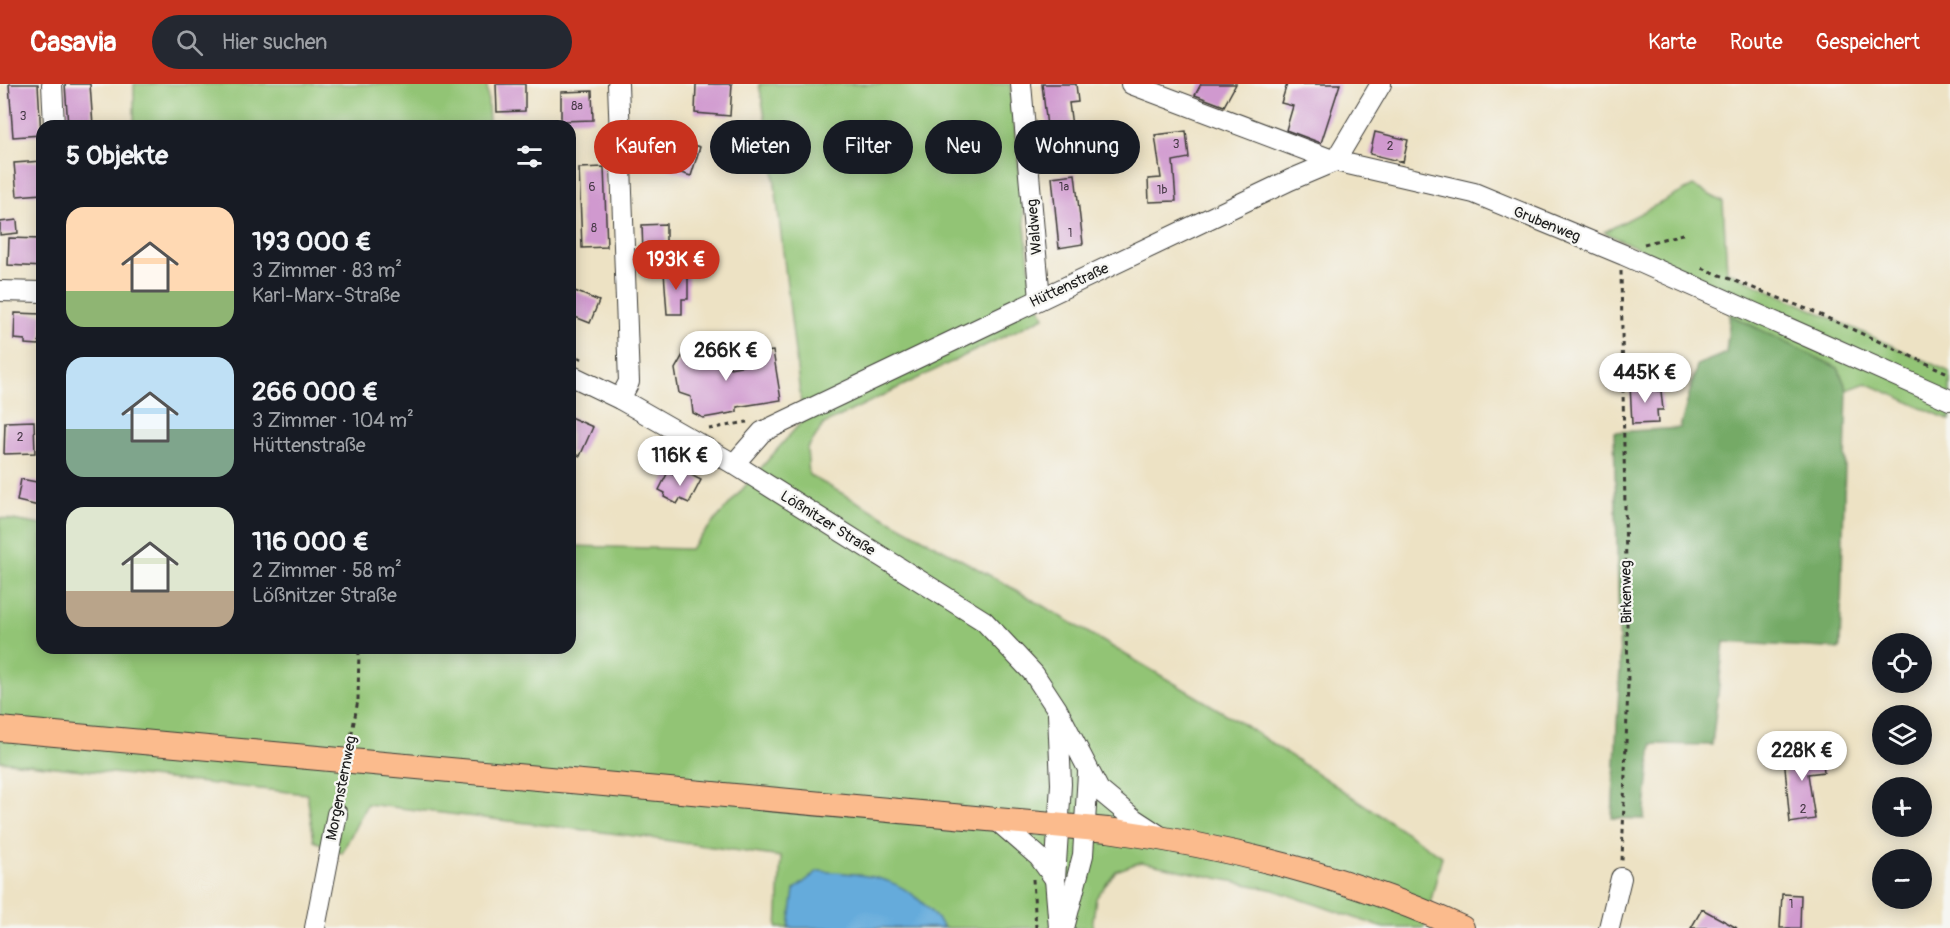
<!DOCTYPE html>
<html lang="de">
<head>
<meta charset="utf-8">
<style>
  :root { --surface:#171b24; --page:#242831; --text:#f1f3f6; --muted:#9ea1a6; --accent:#c8321e }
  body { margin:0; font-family:Pangolin,sans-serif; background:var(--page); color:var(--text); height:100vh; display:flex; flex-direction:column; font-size:22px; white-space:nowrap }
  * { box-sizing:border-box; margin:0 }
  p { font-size:20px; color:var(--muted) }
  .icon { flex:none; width:33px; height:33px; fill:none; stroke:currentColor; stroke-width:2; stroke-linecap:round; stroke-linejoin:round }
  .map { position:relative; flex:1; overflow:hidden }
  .details { position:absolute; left:36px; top:36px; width:540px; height:534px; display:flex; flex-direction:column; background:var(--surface); border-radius:18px; box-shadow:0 3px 15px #0003 }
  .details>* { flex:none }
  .banner { position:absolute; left:594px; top:36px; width:570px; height:54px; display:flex; gap:12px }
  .controls { position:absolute; left:1872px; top:549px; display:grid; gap:12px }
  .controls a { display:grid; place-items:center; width:60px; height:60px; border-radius:50%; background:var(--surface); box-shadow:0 3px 15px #0003; font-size:30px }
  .price { position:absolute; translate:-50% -51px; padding:0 14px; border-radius:21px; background:#fff; color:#222; font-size:20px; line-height:39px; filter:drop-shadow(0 2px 3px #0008) }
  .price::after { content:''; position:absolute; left:50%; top:36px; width:18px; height:14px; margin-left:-9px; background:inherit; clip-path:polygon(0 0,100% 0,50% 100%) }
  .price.current { background:var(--accent); color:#fff }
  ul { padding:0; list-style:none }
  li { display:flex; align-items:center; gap:18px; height:150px; padding:0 30px }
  li span { display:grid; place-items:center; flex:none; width:168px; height:120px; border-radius:18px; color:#555 }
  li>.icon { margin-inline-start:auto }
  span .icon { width:72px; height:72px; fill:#fffc; stroke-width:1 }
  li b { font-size:26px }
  h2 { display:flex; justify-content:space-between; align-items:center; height:72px; padding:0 30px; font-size:26px }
  .chip { padding:0 21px; border-radius:27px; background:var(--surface); box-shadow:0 3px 15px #0003; font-size:21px; line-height:54px }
  .chip.current { background:var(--accent); color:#fff }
  header { display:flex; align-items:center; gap:36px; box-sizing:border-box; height:84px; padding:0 30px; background:var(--accent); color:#fff }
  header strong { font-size:28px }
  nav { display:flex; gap:33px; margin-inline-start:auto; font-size:21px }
  .search { width:420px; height:54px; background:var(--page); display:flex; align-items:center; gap:15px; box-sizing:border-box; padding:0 21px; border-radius:33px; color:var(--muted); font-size:22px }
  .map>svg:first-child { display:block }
  .green { fill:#92c474; stroke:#577048; stroke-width:1.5 }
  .forest { fill:#75aa66; stroke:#486341; stroke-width:1.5 }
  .water { fill:#65abdb; stroke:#40647c; stroke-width:1.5 }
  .building { fill:#d099cf }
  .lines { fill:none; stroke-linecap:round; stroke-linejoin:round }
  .minor-casing { stroke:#3b3a35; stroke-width:22 }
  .major-casing { stroke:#3b3a35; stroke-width:26 }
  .path { stroke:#3b3a35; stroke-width:3; stroke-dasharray:4.5 4.5; stroke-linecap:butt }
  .minor { stroke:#fff; stroke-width:20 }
  .major { stroke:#fbbb8d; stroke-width:24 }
  .path-bridge { stroke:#3b3a35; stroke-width:3; stroke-dasharray:4.5 4.5; stroke-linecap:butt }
  .labels { text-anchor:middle; stroke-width:4.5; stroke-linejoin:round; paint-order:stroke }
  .number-label { font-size:12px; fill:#493b49 }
  .street-label { font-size:15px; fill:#1c1c1c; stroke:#f6f6f2 }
</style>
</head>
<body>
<header>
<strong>Casavia</strong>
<div class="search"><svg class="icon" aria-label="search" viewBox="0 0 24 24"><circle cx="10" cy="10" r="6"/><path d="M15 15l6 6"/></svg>Hier suchen</div>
<nav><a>Karte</a><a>Route</a><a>Gespeichert</a></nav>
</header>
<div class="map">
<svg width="1950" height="844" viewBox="0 0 1950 844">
  <rect width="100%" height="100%" fill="#f6f6f2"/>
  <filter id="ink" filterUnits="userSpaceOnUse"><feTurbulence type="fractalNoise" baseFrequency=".0167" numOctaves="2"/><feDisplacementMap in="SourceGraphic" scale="12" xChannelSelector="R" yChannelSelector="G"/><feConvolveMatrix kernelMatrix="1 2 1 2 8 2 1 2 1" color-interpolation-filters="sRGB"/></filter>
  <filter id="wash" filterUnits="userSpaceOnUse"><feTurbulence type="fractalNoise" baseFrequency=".008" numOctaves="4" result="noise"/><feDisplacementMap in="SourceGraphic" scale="24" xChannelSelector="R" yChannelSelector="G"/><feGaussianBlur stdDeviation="1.35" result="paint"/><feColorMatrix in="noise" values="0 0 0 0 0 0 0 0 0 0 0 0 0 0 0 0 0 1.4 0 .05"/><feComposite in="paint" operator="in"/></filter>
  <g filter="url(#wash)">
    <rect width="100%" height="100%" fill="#ede2c4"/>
    <g class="green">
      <polygon points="134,0 487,0 489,39 467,42 134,42"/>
      <polygon points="759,0 1010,0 1031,198 1044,233 824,340 807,365 809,391 1016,506 1238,637 1442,772 1424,844 1384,844 1274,806 1141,778 1116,787 1096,814 1092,844 777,844 781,773 643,753 367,720 342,769 314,757 307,710 0,677 0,434 42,441 42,564 570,564 570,462 690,465 803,336 771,66"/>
      <polygon points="1693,102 1723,118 1727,187 1950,288 1950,336 1866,299 1847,306 1838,284 1730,231 1727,207 1604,148"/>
    </g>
    <polygon class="forest" points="1730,231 1838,284 1847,306 1840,565 1724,558 1712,661 1652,660 1644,735 1612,734 1620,584 1614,348 1680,344 1697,281 1726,269"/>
    <path class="water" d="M818 787C878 791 907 793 944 844H789L794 806Z"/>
    <g id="blocks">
      <g class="building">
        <polygon points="9,0 38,0 41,51 13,53"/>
        <polygon points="65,0 90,0 93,42 68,42"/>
        <polygon points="496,0 525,0 525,27 497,28"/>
        <polygon points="696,0 732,0 730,32 695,29"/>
        <polygon points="1042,0 1076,0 1078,18 1069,19 1075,65 1050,68"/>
        <polygon points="1201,0 1236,0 1224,22 1195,11"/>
        <polygon points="1287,0 1340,0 1321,59 1286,46 1293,22 1281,19"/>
        <polygon points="592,7 593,36 561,37 561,8"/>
        <polygon points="1186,47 1189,74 1173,77 1176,117 1149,118 1148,95 1161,94 1155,51"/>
        <polygon points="1375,48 1408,56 1403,78 1370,70"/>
        <polygon points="673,55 700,63 691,92 664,84"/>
        <polygon points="42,77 42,110 17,112 14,79"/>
        <polygon points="604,83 607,163 582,164 579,84"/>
        <polygon points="1075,90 1083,160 1059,164 1052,93"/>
        <polygon points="17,136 18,149 0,151 0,138"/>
        <polygon points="666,140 666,169 643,169 642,141"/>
        <polygon points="9,154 42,155 42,183 8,181"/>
        <polygon points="664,188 688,188 688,215 682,215 682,230 667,230"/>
        <polygon points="570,205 599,217 590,239 570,231"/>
        <polygon points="15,229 42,230 42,256 39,256 39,261 25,260 25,256 14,255"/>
        <polygon points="726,264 730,284 758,279 756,269 773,267 781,316 737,323 737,328 703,334 693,329 691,313 679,309 675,285 683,271"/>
        <polygon points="1656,300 1657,307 1661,307 1663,326 1657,326 1658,339 1632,340 1630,301"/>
        <polygon points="570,333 593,343 580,372 570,368"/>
        <polygon points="34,337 35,369 4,370 5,338"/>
        <polygon points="679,385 701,396 689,419 680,415 677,420 664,413 665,409 659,406 668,388 676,392"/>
        <polygon points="21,395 42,399 39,422 17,417"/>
        <polygon points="1821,661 1824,688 1808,690 1815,735 1790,739 1784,672 1801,670 1800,664"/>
        <polygon points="1782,810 1801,811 1800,844 1780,844"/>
        <polygon points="1702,825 1737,844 1691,844"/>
      </g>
    </g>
  </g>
  <g filter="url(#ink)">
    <use href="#blocks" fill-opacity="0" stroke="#3b3a35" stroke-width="1.5"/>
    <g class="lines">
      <g class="minor-casing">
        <g id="minor">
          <polyline points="52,0 54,42"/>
          <polyline points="618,0 629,298 620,315"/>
          <polyline points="1021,0 1040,215"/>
          <polyline points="1131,0 1335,77 1474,109 1624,171 1950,316"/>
          <polyline points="0,207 42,208"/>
          <polyline points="570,291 620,315 734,380 984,537 1034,590 1057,625 1099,706 1134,735 1160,752"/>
          <polyline points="734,380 762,348 1290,96 1335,77 1381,0"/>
          <polyline points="1058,630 1061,700 1055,795 1059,844"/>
          <polyline points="994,734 1039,773 1055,795"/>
          <polyline points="315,844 337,730"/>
          <polyline points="1064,844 1083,771 1088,689"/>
          <polyline points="1609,844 1621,794"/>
        </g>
      </g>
      <g class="major-casing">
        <path id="major" d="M0 645 1108 746C1229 763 1351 793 1462 844"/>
      </g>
      <g class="path">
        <polyline points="1644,160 1686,149"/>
        <polyline points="1702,184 1812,227 1950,290"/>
        <polyline points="1621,187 1628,600 1622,777"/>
        <polyline points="570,269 582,275"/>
        <polyline points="709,345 747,338"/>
        <polyline points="358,616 359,564"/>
        <polyline points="1033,795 1036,844"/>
      </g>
      <use href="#minor" class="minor"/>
      <use href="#major" class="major"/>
      <polyline class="path-bridge" points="337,730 358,616"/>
    </g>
  </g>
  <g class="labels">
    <g class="number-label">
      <text x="577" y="26">8a</text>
      <text x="23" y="36">3</text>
      <text x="1176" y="64">3</text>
      <text x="1390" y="66">2</text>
      <text x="592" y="107">6</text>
      <text x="1064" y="107">1a</text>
      <text x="1162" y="110">1b</text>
      <text x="594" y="148">8</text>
      <text x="1070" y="153">1</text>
      <text x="20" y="357">2</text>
      <text x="1803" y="729">2</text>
      <text x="1791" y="824">1</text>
    </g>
    <g class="street-label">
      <text transform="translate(1547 140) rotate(22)" y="5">Grubenweg</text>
      <text transform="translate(1034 143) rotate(-95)" y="5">Waldweg</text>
      <text transform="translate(1069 201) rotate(-25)" y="5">Hüttenstraße</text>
      <text transform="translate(828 439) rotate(32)" y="5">Lößnitzer Straße</text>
      <text transform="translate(1626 508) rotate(-91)" y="5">Birkenweg</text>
      <text transform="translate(341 704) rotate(-79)" y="5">Morgensternweg</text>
    </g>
  </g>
</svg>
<div class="controls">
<a><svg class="icon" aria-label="locate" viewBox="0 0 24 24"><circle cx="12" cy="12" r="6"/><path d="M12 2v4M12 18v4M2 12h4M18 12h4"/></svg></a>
<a><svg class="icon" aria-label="layers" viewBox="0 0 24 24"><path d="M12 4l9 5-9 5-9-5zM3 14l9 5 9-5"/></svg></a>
<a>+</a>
<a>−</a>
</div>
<b class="price current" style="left:676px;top:207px">193K €</b>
<b class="price" style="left:726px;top:298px">266K €</b>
<b class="price" style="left:1645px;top:320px">445K €</b>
<b class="price" style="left:680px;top:403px">116K €</b>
<b class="price" style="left:1802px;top:698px">228K €</b>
<div class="banner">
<a class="chip current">Kaufen</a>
<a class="chip">Mieten</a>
<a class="chip">Filter</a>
<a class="chip">Neu</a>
<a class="chip">Wohnung</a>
</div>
<section class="details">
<h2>5 Objekte<svg class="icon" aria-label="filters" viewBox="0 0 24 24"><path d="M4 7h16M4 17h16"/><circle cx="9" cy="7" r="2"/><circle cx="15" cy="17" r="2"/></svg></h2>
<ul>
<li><span style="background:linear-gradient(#ffd9b3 70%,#8fb573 0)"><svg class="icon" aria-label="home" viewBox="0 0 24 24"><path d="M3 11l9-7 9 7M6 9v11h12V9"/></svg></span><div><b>193 000 €</b><p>3 Zimmer · 83 m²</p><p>Karl-Marx-Straße</p></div></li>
<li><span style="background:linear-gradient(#bfe0f5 60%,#7fa58c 0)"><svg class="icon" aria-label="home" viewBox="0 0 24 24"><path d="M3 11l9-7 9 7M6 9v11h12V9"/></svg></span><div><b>266 000 €</b><p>3 Zimmer · 104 m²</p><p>Hüttenstraße</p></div></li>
<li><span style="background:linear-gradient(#dfe7d0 70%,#b9a48a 0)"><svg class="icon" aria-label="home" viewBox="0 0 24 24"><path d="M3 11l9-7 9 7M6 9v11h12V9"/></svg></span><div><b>116 000 €</b><p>2 Zimmer · 58 m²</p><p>Lößnitzer Straße</p></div></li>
</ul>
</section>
</div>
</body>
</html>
